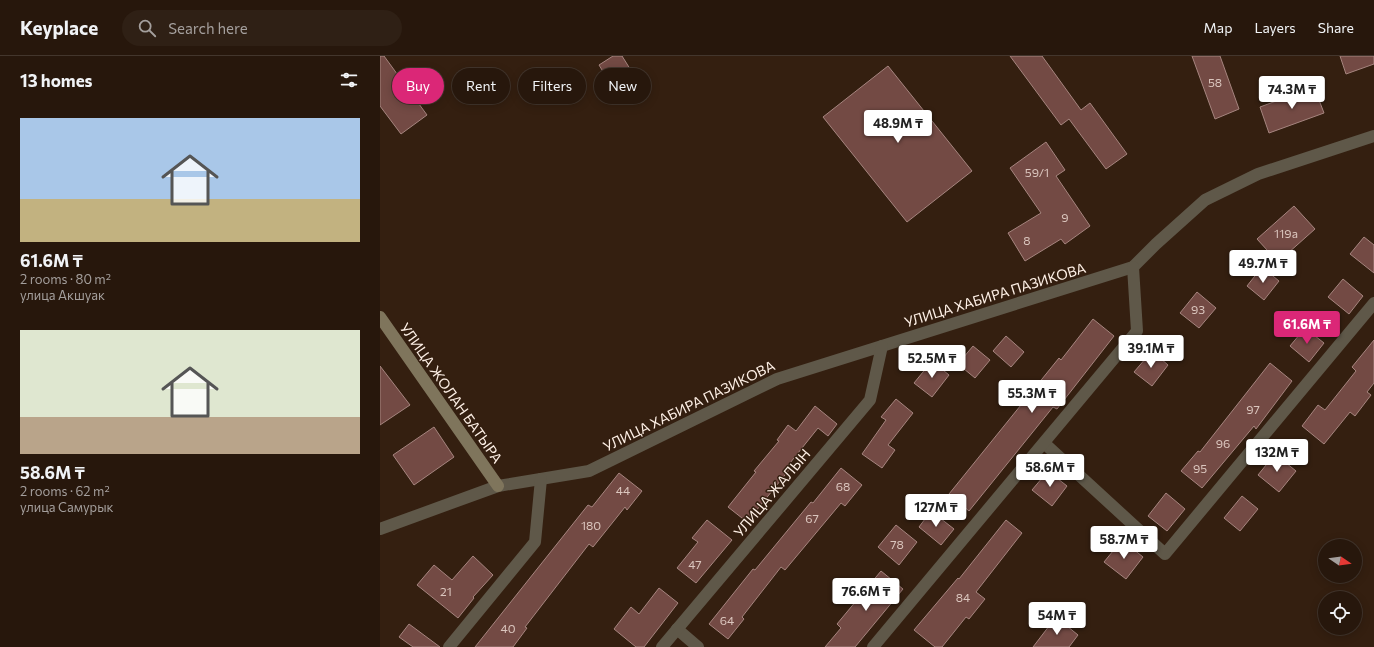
<!DOCTYPE html>
<html lang="en">
<head>
<meta charset="utf-8">
<style>
  :root { --surface:#27170c; --page:#2f2015; --text:#f1f3f6; --muted:#a49f9d; --line:#43362d; --accent:#db2777 }
  body { margin:0; font-family:Commissioner,sans-serif; background:var(--page); color:var(--text); height:100vh; display:flex; flex-direction:column; font-size:15px; white-space:nowrap }
  * { box-sizing:border-box; margin:0 }
  p { font-size:13px; color:var(--muted) }
  .icon { flex:none; width:22px; height:22px; fill:none; stroke:currentColor; stroke-width:2; stroke-linecap:round; stroke-linejoin:round }
  .map { position:relative; flex:1; overflow:hidden }
  .details { display:flex; flex-direction:column; background:var(--surface); width:380px }
  .details>* { flex:none }
  .guide { position:absolute; left:12px; top:12px; width:380px; height:36px; display:flex; gap:8px }
  .needle { width:26px; rotate:103deg }
  .tools { position:absolute; left:938px; top:483px; display:grid; gap:8px }
  .tools a { display:grid; place-items:center; width:44px; height:44px; border-radius:50%; background:var(--surface); box-shadow:0 2px 10px #0003,0 0 0 1px var(--line); font-size:20px }
  .price { position:absolute; translate:-50% -34px; padding:0 9px; border-radius:4px; background:#fff; color:#222; font-size:13px; line-height:26px; filter:drop-shadow(0 1px 2px #0008) }
  .price::after { content:''; position:absolute; left:50%; top:24px; width:12px; height:9px; margin-left:-6px; background:inherit; clip-path:polygon(0 0,100% 0,50% 100%) }
  .price.active { background:var(--accent); color:#fff }
  ul { padding:0; list-style:none }
  li { display:grid; align-content:center; gap:8px; height:212px; padding:0 20px }
  li span { display:grid; place-items:center; height:124px; border-radius:0px; color:#555 }
  li>.icon { margin-inline-start:auto }
  span .icon { width:72px; height:72px; fill:#fffc; stroke-width:1 }
  li b { font-size:17px }
  h2 { display:flex; justify-content:space-between; align-items:center; height:48px; padding:0 20px; font-size:17px }
  .pill { padding:0 14px; border-radius:18px; background:var(--surface); box-shadow:0 2px 10px #0003,0 0 0 1px var(--line); font-size:14px; line-height:36px }
  .pill.active { background:var(--accent); color:#fff }
  header { display:flex; align-items:center; gap:24px; box-sizing:border-box; height:56px; padding:0 20px; background:var(--surface); border-bottom:1px solid var(--line) }
  header strong { font-size:19px }
  nav { display:flex; gap:22px; margin-inline-start:auto; font-size:14px }
  .search { width:280px; height:36px; background:var(--page); display:flex; align-items:center; gap:10px; box-sizing:border-box; padding:0 14px; border-radius:22px; color:var(--muted); font-size:15px }
  main { display:flex; flex:1; min-height:0 }
  .map>svg:first-child { display:block }
  .building { fill:#734a44; stroke:#a6857f }
  .lines { fill:none; stroke-linecap:round; stroke-linejoin:round }
  .street { stroke:#5f5849; stroke-width:12 }
  .secondary { stroke:#7f755c; stroke-width:12 }
  .labels { text-anchor:middle; stroke-width:3; stroke-linejoin:round; paint-order:stroke }
  .number-label { font-size:12px; fill:#dbc6be }
  .street-label { font-size:14px; fill:#fef0e6; stroke:#341f10 }
</style>
</head>
<body>
<header>
<strong>Keyplace</strong>
<div class="search"><svg class="icon" aria-label="search" viewBox="0 0 24 24"><circle cx="10" cy="10" r="6"/><path d="M15 15l6 6"/></svg>Search here</div>
<nav><a>Map</a><a>Layers</a><a>Share</a></nav>
</header>
<main>
<section class="details">
<h2>13 homes<svg class="icon" aria-label="filters" viewBox="0 0 24 24"><path d="M4 7h16M4 17h16"/><circle cx="9" cy="7" r="2"/><circle cx="15" cy="17" r="2"/></svg></h2>
<ul>
<li><span style="background:linear-gradient(#a9c7e8 65%,#c2b280 0)"><svg class="icon" aria-label="home" viewBox="0 0 24 24"><path d="M3 11l9-7 9 7M6 9v11h12V9"/></svg></span><div><b>61.6M ₸</b><p>2 rooms · 80 m²</p><p>улица Акшуак</p></div></li>
<li><span style="background:linear-gradient(#dfe7d0 70%,#b9a48a 0)"><svg class="icon" aria-label="home" viewBox="0 0 24 24"><path d="M3 11l9-7 9 7M6 9v11h12V9"/></svg></span><div><b>58.6M ₸</b><p>2 rooms · 62 m²</p><p>улица Самурык</p></div></li>
</ul>
</section>
<div class="map">
<svg width="994" height="591" viewBox="0 0 994 591">
  <rect width="100%" height="100%" fill="#341f10"/>
  <g class="building">
    <polygon points="0,0 4,0 47,59 21,78 0,50"/>
    <polygon points="233,0 242,0 262,32 241,45 219,9"/>
    <polygon points="630,0 662,0 701,54 710,47 747,98 726,113 689,63 681,69"/>
    <polygon points="812,0 840,0 859,53 835,63"/>
    <polygon points="960,0 994,0 994,8 966,18"/>
    <polygon points="508,10 592,115 527,166 443,61"/>
    <polygon points="934,31 944,57 889,77 880,51"/>
    <polygon points="666,86 685,114 676,120 710,170 685,188 681,183 645,205 628,177 661,157 630,112"/>
    <polygon points="914,150 935,173 898,206 877,183"/>
    <polygon points="984,181 994,189 994,217 970,198"/>
    <polygon points="882,211 899,225 884,244 867,230"/>
    <polygon points="963,223 983,240 969,258 948,241"/>
    <polygon points="817,236 836,252 819,272 800,257"/>
    <polygon points="713,263 734,280 677,353 673,351 589,455 569,438 679,302 681,304"/>
    <polygon points="925,272 944,287 929,306 910,290"/>
    <polygon points="626,280 644,296 631,311 613,295"/>
    <polygon points="994,284 994,327 987,336 991,339 975,360 970,356 944,388 922,370 938,349 945,354 976,315 972,311"/>
    <polygon points="593,290 610,304 595,322 578,308"/>
    <polygon points="772,295 788,309 772,330 754,316"/>
    <polygon points="552,305 569,319 552,341 534,327"/>
    <polygon points="890,307 912,325 876,373 874,370 822,432 801,415 818,395 820,396"/>
    <polygon points="0,310 30,349 0,369"/>
    <polygon points="516,343 533,357 508,389 515,394 502,412 482,398 506,364 501,361"/>
    <polygon points="435,350 457,368 448,380 438,372 406,412 409,414 367,466 348,451 376,416 374,415 399,385 397,384 408,369 416,375"/>
    <polygon points="54,371 74,401 34,429 13,399"/>
    <polygon points="895,398 916,415 899,436 878,419"/>
    <polygon points="461,412 482,429 465,450 461,447 405,514 401,511 362,561 364,563 348,583 329,568 373,513 375,514 431,446 433,447"/>
    <polygon points="668,415 687,430 672,450 652,434"/>
    <polygon points="239,417 262,435 247,454 245,451 213,491 209,488 145,571 147,572 133,591 95,591 208,449 212,451"/>
    <polygon points="786,437 805,453 787,475 768,460"/>
    <polygon points="862,440 878,453 860,475 844,462"/>
    <polygon points="551,455 574,473 561,489 539,471"/>
    <polygon points="327,464 352,484 316,527 297,512 318,486 312,482"/>
    <polygon points="626,464 642,477 596,536 605,543 589,563 586,561 562,591 555,591 534,574 578,522 579,523"/>
    <polygon points="516,469 537,486 519,509 498,491"/>
    <polygon points="742,484 763,501 746,523 724,506"/>
    <polygon points="93,500 113,519 93,541 94,542 78,562 37,529 54,509 72,524"/>
    <polygon points="501,515 523,533 475,591 445,591 461,572 457,568"/>
    <polygon points="279,532 298,547 264,591 256,591 234,573 251,551 259,558"/>
    <polygon points="676,561 698,579 689,591 653,591"/>
    <polygon points="29,568 60,591 33,591 19,581"/>
  </g>
  <g class="lines">
    <g class="street">
      <polyline points="664,387 785,498 994,247"/>
      <polyline points="0,473 118,430 209,415 397,323 753,211 776,188 825,144 878,118 994,80"/>
      <polyline points="297,573 318,591"/>
      <polyline points="69,591 155,486 161,423"/>
      <polyline points="282,591 490,344 502,290"/>
      <polyline points="493,591 757,275 753,211"/>
    </g>
    <polyline class="secondary" points="0,261 118,430"/>
  </g>
  <g class="labels">
    <g class="number-label">
      <text x="835" y="31">58</text>
      <text x="657" y="121">59/1</text>
      <text x="685" y="166">9</text>
      <text x="906" y="182">119а</text>
      <text x="647" y="189">8</text>
      <text x="818" y="258">93</text>
      <text x="873" y="358">97</text>
      <text x="843" y="392">96</text>
      <text x="820" y="417">95</text>
      <text x="463" y="435">68</text>
      <text x="243" y="439">44</text>
      <text x="432" y="467">67</text>
      <text x="211" y="474">180</text>
      <text x="517" y="493">78</text>
      <text x="315" y="513">47</text>
      <text x="66" y="540">21</text>
      <text x="583" y="546">84</text>
      <text x="347" y="569">64</text>
      <text x="128" y="577">40</text>
    </g>
    <g class="street-label">
      <text transform="translate(615 239) rotate(-17)" y="5">УЛИЦА ХАБИРА ПАЗИКОВА</text>
      <text transform="translate(71 337) rotate(55)" y="5">УЛИЦА ЖОЛАН БАТЫРА</text>
      <text transform="translate(309 350) rotate(-26)" y="5">УЛИЦА ХАБИРА ПАЗИКОВА</text>
      <text transform="translate(392 437) rotate(-50)" y="5">УЛИЦА ЖАЛЫН</text>
    </g>
  </g>
</svg>
<div class="tools">
<a><svg class="needle" viewBox="-14 -14 28 28"><path d="M0-13l5 13h-10z" fill="#e53935"/><path d="M0 13l5-13h-10z" fill="#a49f9d"/></svg></a>
<a><svg class="icon" aria-label="locate" viewBox="0 0 24 24"><circle cx="12" cy="12" r="6"/><path d="M12 2v4M12 18v4M2 12h4M18 12h4"/></svg></a>
</div>
<b class="price" style="left:912px;top:54px">74.3M ₸</b>
<b class="price" style="left:518px;top:88px">48.9M ₸</b>
<b class="price" style="left:883px;top:228px">49.7M ₸</b>
<b class="price active" style="left:927px;top:289px">61.6M ₸</b>
<b class="price" style="left:771px;top:313px">39.1M ₸</b>
<b class="price" style="left:552px;top:323px">52.5M ₸</b>
<b class="price" style="left:652px;top:358px">55.3M ₸</b>
<b class="price" style="left:897px;top:417px">132M ₸</b>
<b class="price" style="left:670px;top:432px">58.6M ₸</b>
<b class="price" style="left:556px;top:472px">127M ₸</b>
<b class="price" style="left:744px;top:504px">58.7M ₸</b>
<b class="price" style="left:486px;top:556px">76.6M ₸</b>
<b class="price" style="left:677px;top:580px">54M ₸</b>
<div class="guide">
<a class="pill active">Buy</a>
<a class="pill">Rent</a>
<a class="pill">Filters</a>
<a class="pill">New</a>
</div>
</div>
</main>
</body>
</html>
